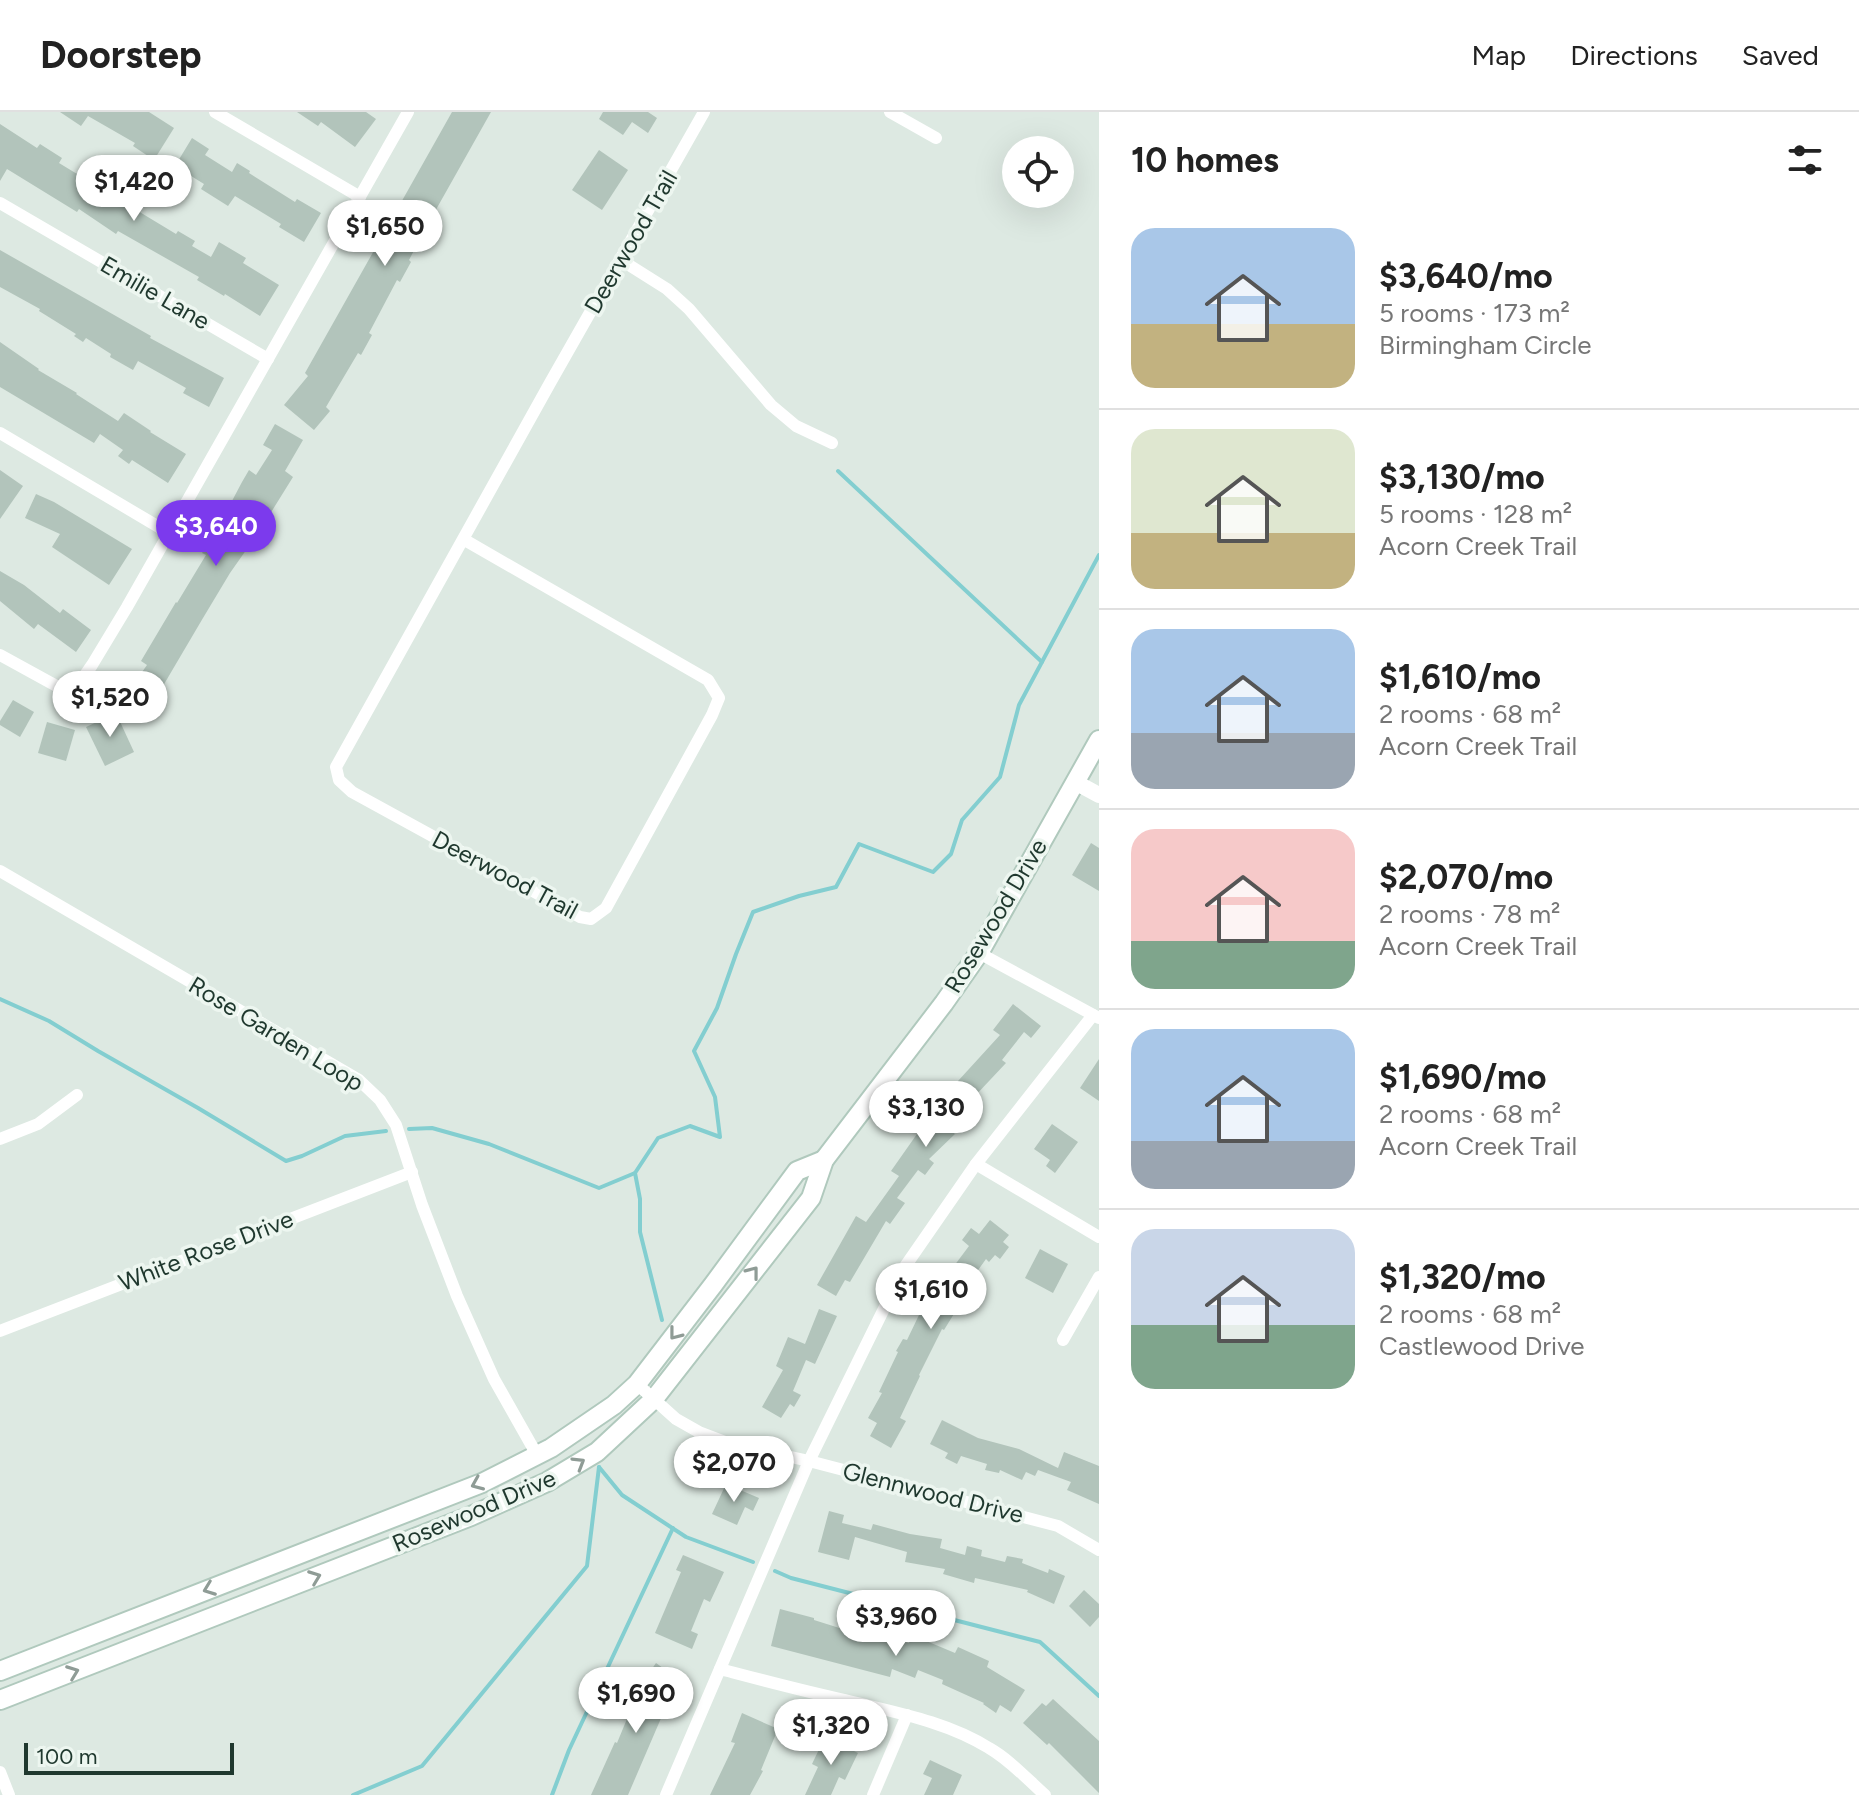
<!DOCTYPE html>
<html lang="en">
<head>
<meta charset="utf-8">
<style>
  :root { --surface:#fff; --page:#f2f2f2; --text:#222; --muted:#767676; --line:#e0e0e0; --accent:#7c3aed }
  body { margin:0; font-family:Figtree,sans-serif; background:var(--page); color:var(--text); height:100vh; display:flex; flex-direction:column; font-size:30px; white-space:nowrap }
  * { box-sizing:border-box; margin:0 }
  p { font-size:26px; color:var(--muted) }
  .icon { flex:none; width:44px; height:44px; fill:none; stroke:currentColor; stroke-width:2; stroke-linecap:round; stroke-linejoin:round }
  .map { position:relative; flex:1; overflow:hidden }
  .side { display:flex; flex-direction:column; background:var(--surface); width:760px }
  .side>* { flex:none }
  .fabs { position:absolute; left:1002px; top:24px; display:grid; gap:16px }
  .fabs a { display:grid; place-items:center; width:72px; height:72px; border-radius:50%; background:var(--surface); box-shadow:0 8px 32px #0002; font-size:40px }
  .scale { position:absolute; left:24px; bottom:20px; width:210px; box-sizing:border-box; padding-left:8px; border:4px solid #1f382e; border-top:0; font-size:22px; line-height:28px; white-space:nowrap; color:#1f382e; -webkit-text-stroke:6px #edf6f0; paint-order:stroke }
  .price { position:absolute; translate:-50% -68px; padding:0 18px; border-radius:28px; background:#fff; color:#222; font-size:26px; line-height:52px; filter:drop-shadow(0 2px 4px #0008) }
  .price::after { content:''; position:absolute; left:50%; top:48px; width:24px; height:18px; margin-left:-12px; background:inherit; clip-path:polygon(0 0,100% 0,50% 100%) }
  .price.active { background:var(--accent); color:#fff }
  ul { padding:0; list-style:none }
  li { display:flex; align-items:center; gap:24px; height:200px; padding:0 32px }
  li+li { border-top:2px solid var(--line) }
  li span { display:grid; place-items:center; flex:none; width:224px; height:160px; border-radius:24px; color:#555 }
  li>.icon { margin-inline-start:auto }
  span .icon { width:96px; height:96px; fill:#fffc; stroke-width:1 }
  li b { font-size:34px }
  h2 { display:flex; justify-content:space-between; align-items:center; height:96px; padding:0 32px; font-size:34px }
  header { display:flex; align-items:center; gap:48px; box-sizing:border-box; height:112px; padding:0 40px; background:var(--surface); border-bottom:2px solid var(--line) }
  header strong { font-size:38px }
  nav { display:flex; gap:44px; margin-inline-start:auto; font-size:28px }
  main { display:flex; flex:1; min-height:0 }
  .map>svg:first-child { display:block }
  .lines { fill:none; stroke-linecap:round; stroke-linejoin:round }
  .stream { stroke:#83ced0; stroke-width:4 }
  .building { fill:#b2c4bb }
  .secondary-casing { stroke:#b0c9bd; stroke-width:22 }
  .minor { stroke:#fff; stroke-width:12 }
  .tertiary { stroke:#fff; stroke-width:16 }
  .secondary { stroke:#fff; stroke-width:18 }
  .oneway { stroke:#8f9c96 }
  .labels { text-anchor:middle; stroke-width:7; stroke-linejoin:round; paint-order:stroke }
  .street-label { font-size:24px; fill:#1f382e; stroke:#edf6f0 }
</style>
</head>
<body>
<header>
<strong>Doorstep</strong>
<nav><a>Map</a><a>Directions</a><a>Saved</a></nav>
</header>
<main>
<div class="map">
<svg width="1099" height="1683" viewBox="0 0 1099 1683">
  <rect width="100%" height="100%" fill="#dde9e2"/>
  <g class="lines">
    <g class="stream">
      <polyline points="838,359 1042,550"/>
      <polyline points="0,887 49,909 98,939 198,996 286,1049 302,1044 345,1024 386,1019"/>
      <polyline points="409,1017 432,1016 489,1032 599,1076 635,1061"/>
      <polyline points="662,1208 640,1120 640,1087 635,1061 658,1026 690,1014 720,1025 715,985 694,939 717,896 736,842 753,800 799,784 836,775 859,732 933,760 951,742 962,708 1000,665 1019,593 1099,443"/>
      <polyline points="599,1355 622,1383 686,1425 753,1450"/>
      <polyline points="775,1459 791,1466 1040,1530 1099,1584"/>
      <polyline points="353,1683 422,1654 587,1454 599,1355"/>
      <polyline points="552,1683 569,1638 673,1416"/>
    </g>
  </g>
  <g class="building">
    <polygon points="60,0 149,0 174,16 154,48 133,34 135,31 88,4 81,14"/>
    <polygon points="297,0 366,0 376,7 355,35 321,10 318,14"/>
    <polygon points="452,0 491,0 429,110 409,148 411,150 400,170 397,168 369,221 372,223 361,243 358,241 326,295 330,299 314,318 284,293 308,264 305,261"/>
    <polygon points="603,0 648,0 657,6 648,21 632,10 623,23 599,7"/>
    <polygon points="0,12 37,36 40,32 62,46 59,51 105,79 110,71 137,89 133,96 176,122 178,119 195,129 192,134 211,145 219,130 246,146 243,151 279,173 260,204 225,182 224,184 197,168 199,165 118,119 116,122 79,97 77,100 7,57 0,69"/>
    <polygon points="192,26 209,37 205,43 232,60 237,51 250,59 249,61 295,90 297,87 321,101 304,130 279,115 281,112 235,84 228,94 201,77 204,72 175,54"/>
    <polygon points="599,38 628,58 602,98 572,78"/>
    <polygon points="0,138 151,224 150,226 224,266 209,295 183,281 186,276 138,249 133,258 110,245 111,242 86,226 83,230 74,224 76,222 39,199 40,197 0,175"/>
    <polygon points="0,230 39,257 38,258 77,281 76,282 118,309 124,301 151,319 150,320 186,342 168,371 132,348 129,352 118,344 123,338 100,322 94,331 0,275"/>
    <polygon points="275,312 303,328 285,359 293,365 270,402 258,426 256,424 230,461 203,506 160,579 166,582 148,609 128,596 139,591 126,583 147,553 141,549 176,490 177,491 206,443 202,441 225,407 223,406 242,370 249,358 256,363 272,338 263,333"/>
    <polygon points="0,358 23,374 0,407"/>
    <polygon points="36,382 54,390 132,437 109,473 52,435 60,422 25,406"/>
    <polygon points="0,459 24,473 60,501 63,497 91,518 76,540 38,512 34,517 0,489"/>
    <polygon points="13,588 34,600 20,625 0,613 0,609"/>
    <polygon points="116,601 134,640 105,654 86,615"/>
    <polygon points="47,610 75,618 66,649 38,641"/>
    <polygon points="1091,731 1099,736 1099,779 1072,763"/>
    <polygon points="1013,892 1041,914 1031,926 1024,920 1002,948 1006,951 974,985 982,992 974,1002 965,995 948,1016 955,1022 929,1047 934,1051 925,1063 918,1058 897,1086 905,1091 890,1112 886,1109 850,1170 845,1168 836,1184 817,1173 856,1104 866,1110 899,1064 891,1059 917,1022 948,992 943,988 958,969 1000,923 993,918"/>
    <polygon points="1099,947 1099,989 1080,976"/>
    <polygon points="1052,1012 1078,1030 1055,1061 1046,1054 1050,1048 1034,1037"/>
    <polygon points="990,1108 1009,1123 1003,1130 1009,1135 1000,1147 995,1143 989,1150 986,1147 956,1189 960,1192 944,1218 942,1217 919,1263 920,1264 900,1306 906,1309 891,1336 870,1324 877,1311 868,1306 882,1281 879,1280 898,1240 896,1239 903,1227 907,1228 919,1203 915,1201 922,1188 930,1193 944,1170 938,1165 946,1154 951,1158 969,1134 962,1128 971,1116 979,1122"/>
    <polygon points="1040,1137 1068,1152 1053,1181 1025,1166"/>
    <polygon points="819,1197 837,1204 815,1252 806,1248 793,1279 801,1283 794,1295 790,1292 781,1306 762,1295 783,1258 776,1254 788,1225 805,1232"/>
    <polygon points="942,1308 978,1326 1019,1337 1058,1356 1064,1340 1099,1354 1099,1392 1067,1378 1071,1370 1038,1358 1035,1364 1026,1360 1022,1368 1000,1358 999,1361 985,1358 987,1352 961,1344 957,1352 945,1346 948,1341 930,1332"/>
    <polygon points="726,1372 759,1386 753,1399 745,1395 737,1413 712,1402"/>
    <polygon points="829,1399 844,1403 842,1411 871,1418 873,1412 910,1422 942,1427 940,1436 965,1443 967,1434 982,1438 981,1444 1005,1450 1007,1444 1023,1447 1022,1451 1048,1461 1049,1457 1065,1464 1054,1492 1027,1480 1028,1478 975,1466 974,1471 943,1462 945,1457 905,1450 907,1440 855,1425 849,1448 818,1440"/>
    <polygon points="683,1443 724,1460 710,1490 704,1487 691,1519 698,1522 692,1537 655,1521 681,1460 676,1458"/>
    <polygon points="1084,1478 1099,1492 1099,1505 1090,1515 1069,1494"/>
    <polygon points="780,1497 814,1506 814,1508 871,1526 872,1521 909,1531 912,1523 955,1541 958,1535 989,1549 987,1555 1025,1578 1011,1600 1000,1593 996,1601 983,1592 984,1591 942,1572 943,1568 918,1558 915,1566 892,1557 890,1565 771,1534"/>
    <polygon points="656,1551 674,1564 665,1576 675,1583 665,1597 628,1683 591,1683 615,1630 617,1631 639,1578 638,1577"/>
    <polygon points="1053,1587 1099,1629 1099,1681 1049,1631 1047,1633 1023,1611 1042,1591 1046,1594"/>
    <polygon points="742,1601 778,1617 761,1658 763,1659 750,1683 710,1683 735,1631 731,1630"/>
    <polygon points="825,1625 858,1641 845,1668 839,1665 831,1683 805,1683 818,1655 812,1652"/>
    <polygon points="930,1648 962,1663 953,1683 924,1683 932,1666 923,1662"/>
  </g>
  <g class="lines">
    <g class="secondary-casing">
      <g id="secondary">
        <polyline points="0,1559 482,1371 551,1336 614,1293 637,1272 713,1173 797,1059 824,1048"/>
        <polyline points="0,1588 471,1404 547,1370 597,1340 654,1287 811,1086 824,1048 944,891 979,841 1099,628"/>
      </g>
    </g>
    <g class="minor">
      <polyline points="215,0 360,85"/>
      <polyline points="890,0 936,26"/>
      <polyline points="0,91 268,247"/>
      <polyline points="621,148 667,177 689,197 771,293 796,314 832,331"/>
      <polyline points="0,321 169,421"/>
      <polyline points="463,427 708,568 719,586 712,603 606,796 591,807 580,805 352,680 339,668 336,655 550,271 704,0"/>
      <polyline points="0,543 62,577 81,569 92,553 127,495 408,0"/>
      <polyline points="0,759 359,968 380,988 396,1013 422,1093 457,1184 494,1267 537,1343"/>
      <polyline points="979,841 1099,906"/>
      <polyline points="0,1027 38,1012 77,983"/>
      <polyline points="976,1052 1099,1125"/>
      <polyline points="0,1219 412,1060"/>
      <polyline points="1063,1228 1099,1165"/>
      <polyline points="637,1272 676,1307 699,1320 728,1331 809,1349 1058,1414 1099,1438"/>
      <path d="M720 1557C762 1568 803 1579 845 1588 893 1600 946 1609 989 1636 1010 1648 1027 1667 1045 1683"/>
      <polyline points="0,1660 9,1683"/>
      <polyline points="666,1683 809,1349 904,1156 976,1052 1093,903"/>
      <polyline points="873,1683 907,1603"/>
    </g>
    <polyline class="tertiary" points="1075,670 1099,683"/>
    <use href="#secondary" class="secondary"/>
  </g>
  <defs><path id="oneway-chevron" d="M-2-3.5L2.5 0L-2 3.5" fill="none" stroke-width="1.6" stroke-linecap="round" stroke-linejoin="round" transform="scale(2)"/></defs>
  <g class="oneway">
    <use href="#oneway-chevron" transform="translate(753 1160) rotate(-52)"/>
    <use href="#oneway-chevron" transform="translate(675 1222) rotate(128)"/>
    <use href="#oneway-chevron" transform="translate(579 1351) rotate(-31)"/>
    <use href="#oneway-chevron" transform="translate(477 1372) rotate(157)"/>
    <use href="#oneway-chevron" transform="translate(315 1465) rotate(-21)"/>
    <use href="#oneway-chevron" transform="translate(209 1477) rotate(159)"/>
    <use href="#oneway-chevron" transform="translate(73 1560) rotate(-21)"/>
  </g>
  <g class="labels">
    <g class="street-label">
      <text transform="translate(631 130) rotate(-60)" y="8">Deerwood Trail</text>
      <text transform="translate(155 181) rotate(30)" y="8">Emilie Lane</text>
      <text transform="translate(505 763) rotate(28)" y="8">Deerwood Trail</text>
      <text transform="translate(996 804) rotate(-59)" y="8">Rosewood Drive</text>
      <text transform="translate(276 922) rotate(31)" y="8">Rose Garden Loop</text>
      <text transform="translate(206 1139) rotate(-21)" y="8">White Rose Drive</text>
      <text transform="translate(933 1381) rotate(14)" y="8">Glennwood Drive</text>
      <text transform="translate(474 1399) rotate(-23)" y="8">Rosewood Drive</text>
    </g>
  </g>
</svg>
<div class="fabs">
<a><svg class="icon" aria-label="locate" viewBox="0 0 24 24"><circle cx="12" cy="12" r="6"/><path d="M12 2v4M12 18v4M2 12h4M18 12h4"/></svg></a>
</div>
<div class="scale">100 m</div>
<b class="price" style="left:134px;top:111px">$1,420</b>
<b class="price" style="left:385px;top:156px">$1,650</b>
<b class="price active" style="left:216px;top:456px">$3,640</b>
<b class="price" style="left:110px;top:627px">$1,520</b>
<b class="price" style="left:926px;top:1037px">$3,130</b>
<b class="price" style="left:931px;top:1219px">$1,610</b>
<b class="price" style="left:734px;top:1392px">$2,070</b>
<b class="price" style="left:896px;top:1546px">$3,960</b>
<b class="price" style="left:636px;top:1623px">$1,690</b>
<b class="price" style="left:831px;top:1655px">$1,320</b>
</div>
<section class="side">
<h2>10 homes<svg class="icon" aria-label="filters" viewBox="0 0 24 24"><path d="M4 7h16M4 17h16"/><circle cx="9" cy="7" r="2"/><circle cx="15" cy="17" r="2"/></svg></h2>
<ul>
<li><span style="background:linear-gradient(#a9c7e8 60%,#c2b280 0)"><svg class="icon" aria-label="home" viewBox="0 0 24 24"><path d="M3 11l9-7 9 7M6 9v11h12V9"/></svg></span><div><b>$3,640/mo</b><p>5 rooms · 173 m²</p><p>Birmingham Circle</p></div></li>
<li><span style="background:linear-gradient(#dfe7d0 65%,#c2b280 0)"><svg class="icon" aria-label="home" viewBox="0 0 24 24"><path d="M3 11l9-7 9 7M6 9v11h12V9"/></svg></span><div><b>$3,130/mo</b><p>5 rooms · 128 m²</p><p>Acorn Creek Trail</p></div></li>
<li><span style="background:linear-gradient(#a9c7e8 65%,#9aa5b1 0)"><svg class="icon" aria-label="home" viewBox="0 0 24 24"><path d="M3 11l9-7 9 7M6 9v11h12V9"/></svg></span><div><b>$1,610/mo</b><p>2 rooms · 68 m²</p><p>Acorn Creek Trail</p></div></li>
<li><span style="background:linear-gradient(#f6c9c9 70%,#7fa58c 0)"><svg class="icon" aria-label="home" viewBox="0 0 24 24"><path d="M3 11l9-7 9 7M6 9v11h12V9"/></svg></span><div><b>$2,070/mo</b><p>2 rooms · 78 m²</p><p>Acorn Creek Trail</p></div></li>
<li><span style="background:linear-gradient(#a9c7e8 70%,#9aa5b1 0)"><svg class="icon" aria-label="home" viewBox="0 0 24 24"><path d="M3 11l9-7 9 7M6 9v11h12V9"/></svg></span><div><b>$1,690/mo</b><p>2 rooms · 68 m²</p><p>Acorn Creek Trail</p></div></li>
<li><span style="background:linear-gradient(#c9d6e8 60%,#7fa58c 0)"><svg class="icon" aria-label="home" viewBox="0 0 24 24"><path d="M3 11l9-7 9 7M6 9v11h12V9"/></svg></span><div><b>$1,320/mo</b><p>2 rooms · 68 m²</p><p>Castlewood Drive</p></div></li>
</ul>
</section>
</main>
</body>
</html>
